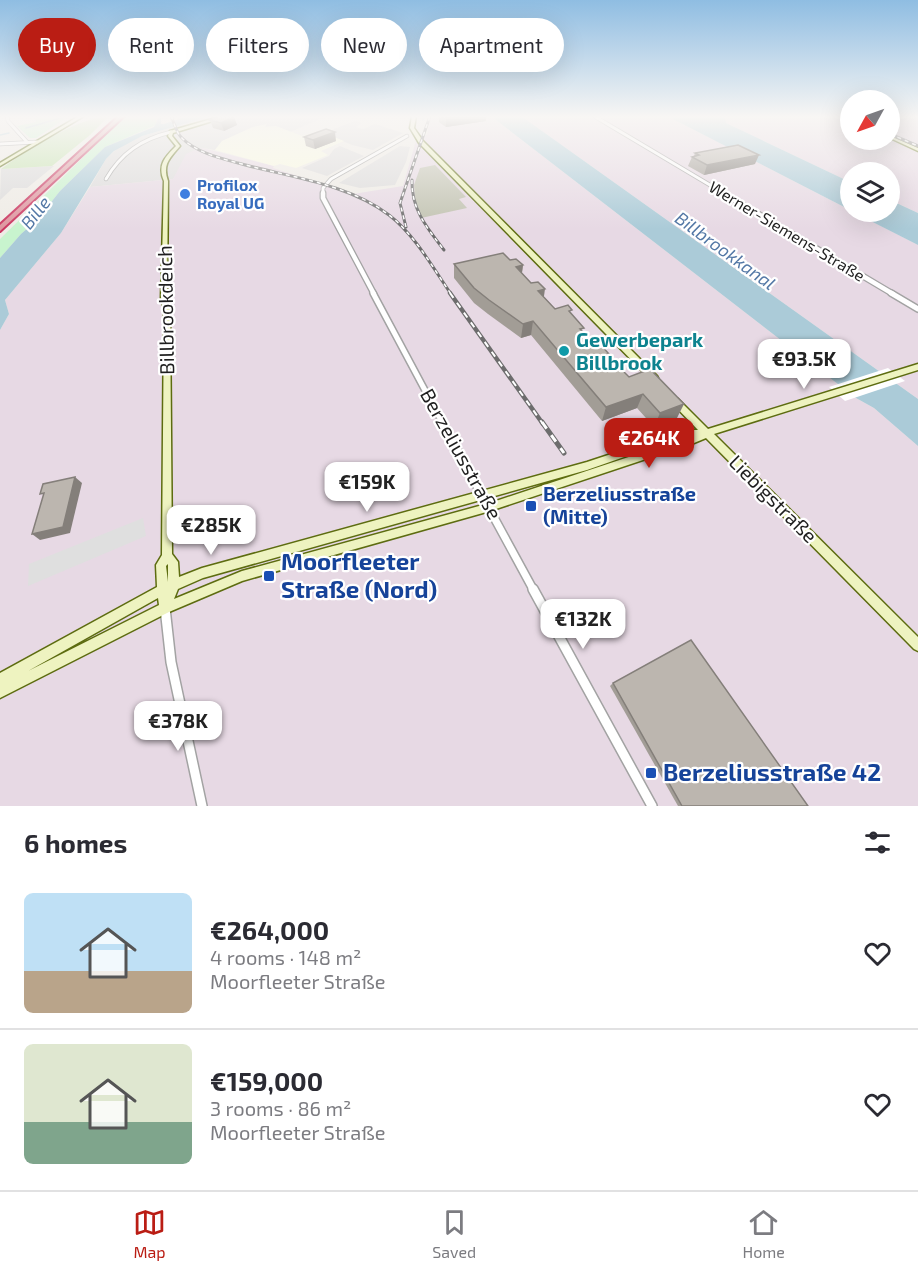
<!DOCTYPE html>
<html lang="en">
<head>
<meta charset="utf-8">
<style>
  :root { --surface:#fff; --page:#f2f2f3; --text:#2b2b33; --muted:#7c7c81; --line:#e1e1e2; --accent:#ba1d14 }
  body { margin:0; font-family:"Exo 2",sans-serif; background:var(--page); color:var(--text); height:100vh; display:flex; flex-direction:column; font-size:22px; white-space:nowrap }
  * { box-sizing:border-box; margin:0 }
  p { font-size:20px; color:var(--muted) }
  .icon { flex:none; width:33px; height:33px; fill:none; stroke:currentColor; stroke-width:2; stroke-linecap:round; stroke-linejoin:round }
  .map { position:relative; height:806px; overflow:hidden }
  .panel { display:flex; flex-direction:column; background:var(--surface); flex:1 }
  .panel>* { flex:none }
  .guide { position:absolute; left:18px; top:18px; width:600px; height:54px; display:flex; gap:12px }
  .needle { width:39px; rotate:230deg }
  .tools { position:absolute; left:840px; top:90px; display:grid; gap:12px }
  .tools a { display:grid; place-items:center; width:60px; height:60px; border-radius:50%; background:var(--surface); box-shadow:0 6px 24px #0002; font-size:30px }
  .price { position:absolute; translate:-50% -51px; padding:0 14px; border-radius:12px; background:#fff; color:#222; font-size:20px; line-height:39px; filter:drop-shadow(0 2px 3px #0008) }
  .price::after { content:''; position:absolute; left:50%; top:36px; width:18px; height:14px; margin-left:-9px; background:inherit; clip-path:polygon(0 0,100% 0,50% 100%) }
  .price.active { background:var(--accent); color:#fff }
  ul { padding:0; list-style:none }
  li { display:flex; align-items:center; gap:18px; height:150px; padding:0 24px }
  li+li { border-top:2px solid var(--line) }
  li span { display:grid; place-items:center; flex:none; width:168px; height:120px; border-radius:9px; color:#555 }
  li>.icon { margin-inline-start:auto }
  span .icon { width:72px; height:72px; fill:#fffc; stroke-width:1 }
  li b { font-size:26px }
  h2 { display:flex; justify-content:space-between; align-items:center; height:72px; padding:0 24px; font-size:26px }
  .tag { padding:0 21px; border-radius:27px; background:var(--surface); box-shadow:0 6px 24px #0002; font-size:21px; line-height:54px }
  .tag.active { background:var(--accent); color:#fff }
  .tab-bar { display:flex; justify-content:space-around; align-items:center; height:84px; border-top:2px solid var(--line); background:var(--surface); font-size:16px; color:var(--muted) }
  .tab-bar a { display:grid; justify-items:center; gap:3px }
  .tab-bar .active { color:var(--accent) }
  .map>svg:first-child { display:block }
  .residential { fill:#dddcdc }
  .industrial { fill:#e7d9e4 }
  .education { fill:#fbfce2 }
  .construction { fill:#c2c3b2 }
  .grass { fill:#c7e4b1 }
  .park { fill:#c8f4ce }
  .parking { fill:#dfdfdf }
  .water { fill:#abcbd8 }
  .pier { fill:#fff }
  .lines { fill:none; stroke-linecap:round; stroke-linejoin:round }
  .stream { stroke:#abcbd8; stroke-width:1.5 }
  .street-far4-casing { stroke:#a3a3a3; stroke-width:4.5 }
  .street-far3-casing { stroke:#a3a3a3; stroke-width:7 }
  .street-far2-casing { stroke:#a3a3a3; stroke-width:8 }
  .street-far1-casing { stroke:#a3a3a3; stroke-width:10 }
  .street-casing { stroke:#a3a3a3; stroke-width:12 }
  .secondary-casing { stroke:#5d6c10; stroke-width:3 }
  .highway-casing { stroke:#ca3660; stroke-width:4 }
  .street-far4 { stroke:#fff; stroke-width:3 }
  .street-far3 { stroke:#fff; stroke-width:4.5 }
  .street-far2 { stroke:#fff; stroke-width:5 }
  .street-far1 { stroke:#fff; stroke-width:7 }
  .street { stroke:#fff; stroke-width:9 }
  .secondary { fill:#eef3c0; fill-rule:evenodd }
  .highway { fill:#de969f; fill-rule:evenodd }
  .rail-far2-casing { stroke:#6d6d6d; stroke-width:3 }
  .rail-far1-casing { stroke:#6d6d6d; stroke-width:4.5 }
  .rail-casing { stroke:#6d6d6d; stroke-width:5 }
  .rail-far2 { stroke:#fff; stroke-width:1.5; stroke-dasharray:4; stroke-linecap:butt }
  .rail-far1 { stroke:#fff; stroke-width:2; stroke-dasharray:6; stroke-linecap:butt }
  .rail { stroke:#fff; stroke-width:3; stroke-dasharray:8; stroke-linecap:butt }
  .wall { fill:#a29d96 }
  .shaded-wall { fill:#847f7a }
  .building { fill:#bcb6af; stroke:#847f7a; stroke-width:1.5 }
  .shop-dot { fill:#3f7fe0; stroke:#fff; stroke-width:2 }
  .culture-dot { fill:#0f9aa8; stroke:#fff; stroke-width:2 }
  .transit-dot { fill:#1a4fb4; stroke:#fff; stroke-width:2 }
  .labels { text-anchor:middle; stroke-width:4.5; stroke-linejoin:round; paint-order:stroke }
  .far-shop-label { font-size:16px; font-weight:bold; fill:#366cbe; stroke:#fff; text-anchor:start }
  .far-street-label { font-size:16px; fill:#1f1f1f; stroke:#fff }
  .far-water-label { font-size:18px; font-style:italic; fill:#5478a6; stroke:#fff }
  .street-label { font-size:20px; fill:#1f1f1f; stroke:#fff }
  .culture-label { font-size:20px; font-weight:bold; fill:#0d838f; stroke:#fff; text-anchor:start }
  .transit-label { font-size:20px; font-weight:bold; fill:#164399; stroke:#fff; text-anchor:start }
  .near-transit-label { font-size:24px; font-weight:bold; fill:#164399; stroke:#fff; text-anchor:start }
</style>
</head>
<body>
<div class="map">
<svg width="918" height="806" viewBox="0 0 918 806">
  <rect width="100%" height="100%" fill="#efece6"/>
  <g class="residential">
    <polygon points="211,116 327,116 290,132 276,126 253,127 222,141 215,150 203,148 173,179 90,187 106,159 119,147 142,136"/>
    <polygon points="355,121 362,123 356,127 363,129 375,124 403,133 373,150 352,145 324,133"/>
    <polygon points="340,146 364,156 327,176 302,168 329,156 334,149"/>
    <polygon points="400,146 410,147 406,162 395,185 360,188 339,183"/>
    <polygon points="54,166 27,188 13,188 0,200 1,169"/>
  </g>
  <g class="industrial">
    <polygon points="431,116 491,116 856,398 874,408 918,446 918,806 0,806 0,330 9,314 5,300 61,233 90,187 173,179 186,154 195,150 176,133 180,133 187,142 198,149 203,148 274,166 273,168 353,194 403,186 417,137 427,135"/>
    <polygon points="521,116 667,116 918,245 918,399"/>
    <polygon points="725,116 850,116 850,140 890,140 890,116 918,116 918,213 890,200 890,172 850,172 850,182 726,123"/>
  </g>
  <polygon class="education" points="267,124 265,127 276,126 302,136 318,132 324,133 344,141 321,151 328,155 296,168 280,164 274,166 215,150 222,141 253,127"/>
  <polygon class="construction" points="435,165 466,197 459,199 467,208 421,218 415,201 414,185 420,168"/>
  <path class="grass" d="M109 116 90 135 52 166 1 169C25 151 79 117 109 116Z"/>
  <g class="park">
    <polygon points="34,116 69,116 36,138 30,138 17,126 36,122"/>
    <polygon points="125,116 153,117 156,118 156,125 105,147 60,191 37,220 21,234 0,258 0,239"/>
  </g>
  <polygon class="parking" points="143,518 146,536 28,586 29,564"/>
  <g class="water">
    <polygon points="188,116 211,116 142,136 114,151 106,159 61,233 5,300 9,314 0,330 0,258 21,234 37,220 60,191 105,147 154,127 159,117 161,117 161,124 164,124"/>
    <polygon points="491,116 521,116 918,399 918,446 874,408 856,398"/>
    <polygon points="667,116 725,116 726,123 850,182 850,210"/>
    <polygon points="890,200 918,213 918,245 853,212 890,212"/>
  </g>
  <polygon class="pier" points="888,368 905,381 845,401 829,387"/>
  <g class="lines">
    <g class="stream">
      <polyline points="423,120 425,116"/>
      <polyline points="26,128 68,116"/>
      <polyline points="0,135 9,133"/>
    </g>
    <g class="street-far4-casing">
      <g id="street-far4">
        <polyline points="7,116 8,121 27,142"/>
        <polyline points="594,116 725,194"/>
        <polyline points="0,144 37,142"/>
        <path d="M106 179C121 153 142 139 171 132"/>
        <polyline points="323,194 323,188 331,179 407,136"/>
      </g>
    </g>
    <g class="street-far3-casing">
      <g id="street-far3">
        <polyline points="323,193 323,198 374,294"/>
        <polyline points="723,193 893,294"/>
      </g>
    </g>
    <g class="street-far2-casing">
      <g id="street-far2">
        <polyline points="373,293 443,424"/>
        <polyline points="891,293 918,309"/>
      </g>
    </g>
    <g class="street-far1-casing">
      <polyline id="street-far1" points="442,422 534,591"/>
    </g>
    <g class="street-casing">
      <g id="street">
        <polyline points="533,589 652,806"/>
        <polyline points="165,608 171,662 202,806"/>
      </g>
    </g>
    <g class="secondary-casing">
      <g id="secondary">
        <polygon points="79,116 84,116 0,166 0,163"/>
        <path d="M222 116H229L173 133 172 136 180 146C170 158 162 164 168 181L167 299 170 310 172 554 178 562 179 577 202 568 587 462 684 430H698L672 403 671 401 675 398 678 399 708 429 918 364V370L714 434 918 637V651L914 649 706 438 694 443 490 511 242 581 169 612 0 698V673L157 587 156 565 162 555 164 310 161 299 164 181C157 165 165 157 176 146L168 136 170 131ZM684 436H692L490 503 242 571 174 599 178 589 203 578 587 470ZM168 564V582L166 566ZM158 598 159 605 28 671Z"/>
        <polygon points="412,116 416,116 414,128 423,141 657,376 658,378 657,380 651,380 419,143 410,128"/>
        <polygon points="846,116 850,116 850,119 849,119"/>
        <polygon points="890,136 918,148 918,151 890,138"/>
      </g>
    </g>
    <g class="highway-casing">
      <polygon id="highway" points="119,116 124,116 0,231 0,225"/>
    </g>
    <use href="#street-far4" class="street-far4"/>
    <use href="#street-far3" class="street-far3"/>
    <use href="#street-far2" class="street-far2"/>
    <use href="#street-far1" class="street-far1"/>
    <use href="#street" class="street"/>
    <use href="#secondary" class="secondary"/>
    <use href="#highway" class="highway"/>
    <g class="rail-far2-casing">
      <g id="rail-far2">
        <path d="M171 116C174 122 176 132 181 137 195 152 219 158 238 163 288 177 347 183 389 215 415 235 433 268 451 294"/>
        <polyline points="890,134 918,146"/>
        <path d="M412 180C411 209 427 228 444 250"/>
        <polyline points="406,227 400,203 430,116"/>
      </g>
    </g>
    <g class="rail-far1-casing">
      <polyline id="rail-far1" points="450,293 543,424"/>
    </g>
    <g class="rail-casing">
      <polyline id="rail" points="542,422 564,453"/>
    </g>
    <use href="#rail-far2" class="rail-far2"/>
    <use href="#rail-far1" class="rail-far1"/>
    <use href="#rail" class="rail"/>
  </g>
  <g class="wall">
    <polygon points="439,116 486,116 486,121 446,127 439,122"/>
    <polygon points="234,117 237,125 224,131 213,128 210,120"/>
    <polygon points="304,137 336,141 315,149 306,146"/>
    <polygon points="695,153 755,164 704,175 688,166 692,157 694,156"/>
    <polygon points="510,260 523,265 522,273 555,309 571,314 583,332 596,345 609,354 608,358 617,367 677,418 654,427 637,408 602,421 531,335 521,338 488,314 474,303 454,278 454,264"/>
    <polygon points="613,683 808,806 678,806 610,686"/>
  </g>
  <g class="shaded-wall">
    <polygon points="446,116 486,116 486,121 446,127"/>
    <polygon points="234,117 237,125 224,131 221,123"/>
    <polygon points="335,132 336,141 315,149 313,140"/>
    <polygon points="759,155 755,164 704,175 707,165"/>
    <polygon points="523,265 521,279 516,267"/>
    <polygon points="545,289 543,303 538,291"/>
    <polygon points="533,321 531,335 521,338 523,324"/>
    <polygon points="643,394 637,408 602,421 606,407"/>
    <polygon points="684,404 677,418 654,427 660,413"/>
    <polygon points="75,477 82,483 70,533 40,540 32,534"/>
  </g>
  <g class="building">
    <polygon points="220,116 230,116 234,117 221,123 210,120"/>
    <polygon points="326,129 335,132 313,140 304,137"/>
    <polygon points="738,145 759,155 707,165 692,157 699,155 695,153"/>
    <polygon points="503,253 510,260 516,259 523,265 516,267 531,283 538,282 545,289 538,291 555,309 568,305 572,310 569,311 584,328 580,329 596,345 600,344 609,354 605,355 617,367 619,367 629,377 650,369 684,404 660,413 643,394 606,407 533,321 523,324 489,300 474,288 454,264"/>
    <polygon points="75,477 63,527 32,534 44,493 40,494 43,484"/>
    <polygon points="691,640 808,806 682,806 613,683"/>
  </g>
  <linearGradient id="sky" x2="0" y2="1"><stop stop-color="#8fbde2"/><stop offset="0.51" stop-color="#f8f6f4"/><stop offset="1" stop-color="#f8f6f4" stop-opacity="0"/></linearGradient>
  <rect width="918" height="229" fill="url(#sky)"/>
  <circle class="shop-dot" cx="185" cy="194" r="6"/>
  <circle class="culture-dot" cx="564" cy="351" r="6"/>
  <g class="transit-dot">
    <rect x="525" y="500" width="12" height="12" rx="3"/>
    <rect x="263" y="570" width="12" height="12" rx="3"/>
    <rect x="645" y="767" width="12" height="12" rx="3"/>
  </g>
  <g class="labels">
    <g class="far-shop-label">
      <text x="197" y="191">Profilox<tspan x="197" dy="18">Royal UG</tspan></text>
    </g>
    <g class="far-street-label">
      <text transform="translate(787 231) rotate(31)" y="6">Werner-Siemens-Straße</text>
    </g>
    <g class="far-water-label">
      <text transform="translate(36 213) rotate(-52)" y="6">Bille</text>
      <text transform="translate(725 251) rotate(36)" y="6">Billbrookkanal</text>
    </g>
    <g class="street-label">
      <text transform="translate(166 310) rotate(-91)" y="7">Billbrookdeich</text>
      <text transform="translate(461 454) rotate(61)" y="7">Berzeliusstraße</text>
      <text transform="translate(773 499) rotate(45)" y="7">Liebigstraße</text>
    </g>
    <g class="culture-label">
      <text x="576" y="347">Gewerbepark<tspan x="576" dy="23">Billbrook</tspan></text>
    </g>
    <g class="transit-label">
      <text x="543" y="501">Berzeliusstraße<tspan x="543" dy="23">(Mitte)</tspan></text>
    </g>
    <g class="near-transit-label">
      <text x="281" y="570">Moorfleeter<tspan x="281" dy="28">Straße (Nord)</tspan></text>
      <text x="663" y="781">Berzeliusstraße 42</text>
    </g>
  </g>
</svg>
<div class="tools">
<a><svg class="needle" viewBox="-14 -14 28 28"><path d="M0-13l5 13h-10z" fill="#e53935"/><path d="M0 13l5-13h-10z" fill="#7c7c81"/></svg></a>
<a><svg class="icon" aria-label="layers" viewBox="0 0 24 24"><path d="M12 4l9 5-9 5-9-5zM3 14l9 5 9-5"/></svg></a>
</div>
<b class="price" style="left:804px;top:390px">€93.5K</b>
<b class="price active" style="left:649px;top:469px">€264K</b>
<b class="price" style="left:367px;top:513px">€159K</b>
<b class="price" style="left:211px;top:556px">€285K</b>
<b class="price" style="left:583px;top:650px">€132K</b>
<b class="price" style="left:178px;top:752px">€378K</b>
<div class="guide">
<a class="tag active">Buy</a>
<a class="tag">Rent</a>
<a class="tag">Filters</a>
<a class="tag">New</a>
<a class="tag">Apartment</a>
</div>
</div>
<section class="panel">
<h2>6 homes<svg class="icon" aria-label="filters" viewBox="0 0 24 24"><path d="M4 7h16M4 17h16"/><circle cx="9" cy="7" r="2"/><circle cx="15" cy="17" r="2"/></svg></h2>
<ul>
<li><span style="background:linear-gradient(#bfe0f5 65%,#b9a48a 0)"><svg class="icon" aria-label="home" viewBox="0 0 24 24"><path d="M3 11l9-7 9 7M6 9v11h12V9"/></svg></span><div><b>€264,000</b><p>4 rooms · 148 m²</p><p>Moorfleeter Straße</p></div><svg class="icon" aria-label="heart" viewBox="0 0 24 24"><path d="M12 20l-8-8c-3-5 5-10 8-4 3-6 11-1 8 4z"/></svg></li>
<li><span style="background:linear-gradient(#dfe7d0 65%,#7fa58c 0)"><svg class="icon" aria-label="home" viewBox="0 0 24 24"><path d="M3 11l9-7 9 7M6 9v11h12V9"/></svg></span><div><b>€159,000</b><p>3 rooms · 86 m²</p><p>Moorfleeter Straße</p></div><svg class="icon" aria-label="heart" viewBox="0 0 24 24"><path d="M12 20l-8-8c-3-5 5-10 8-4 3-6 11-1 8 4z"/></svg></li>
</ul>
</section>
<nav class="tab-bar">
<a class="active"><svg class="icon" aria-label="map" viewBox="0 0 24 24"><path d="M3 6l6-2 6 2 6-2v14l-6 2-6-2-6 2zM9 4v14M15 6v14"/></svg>Map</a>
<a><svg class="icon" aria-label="saved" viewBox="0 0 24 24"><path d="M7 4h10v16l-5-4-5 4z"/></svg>Saved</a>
<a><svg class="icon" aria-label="home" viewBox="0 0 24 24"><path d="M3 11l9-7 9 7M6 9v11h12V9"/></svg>Home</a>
</nav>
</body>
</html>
